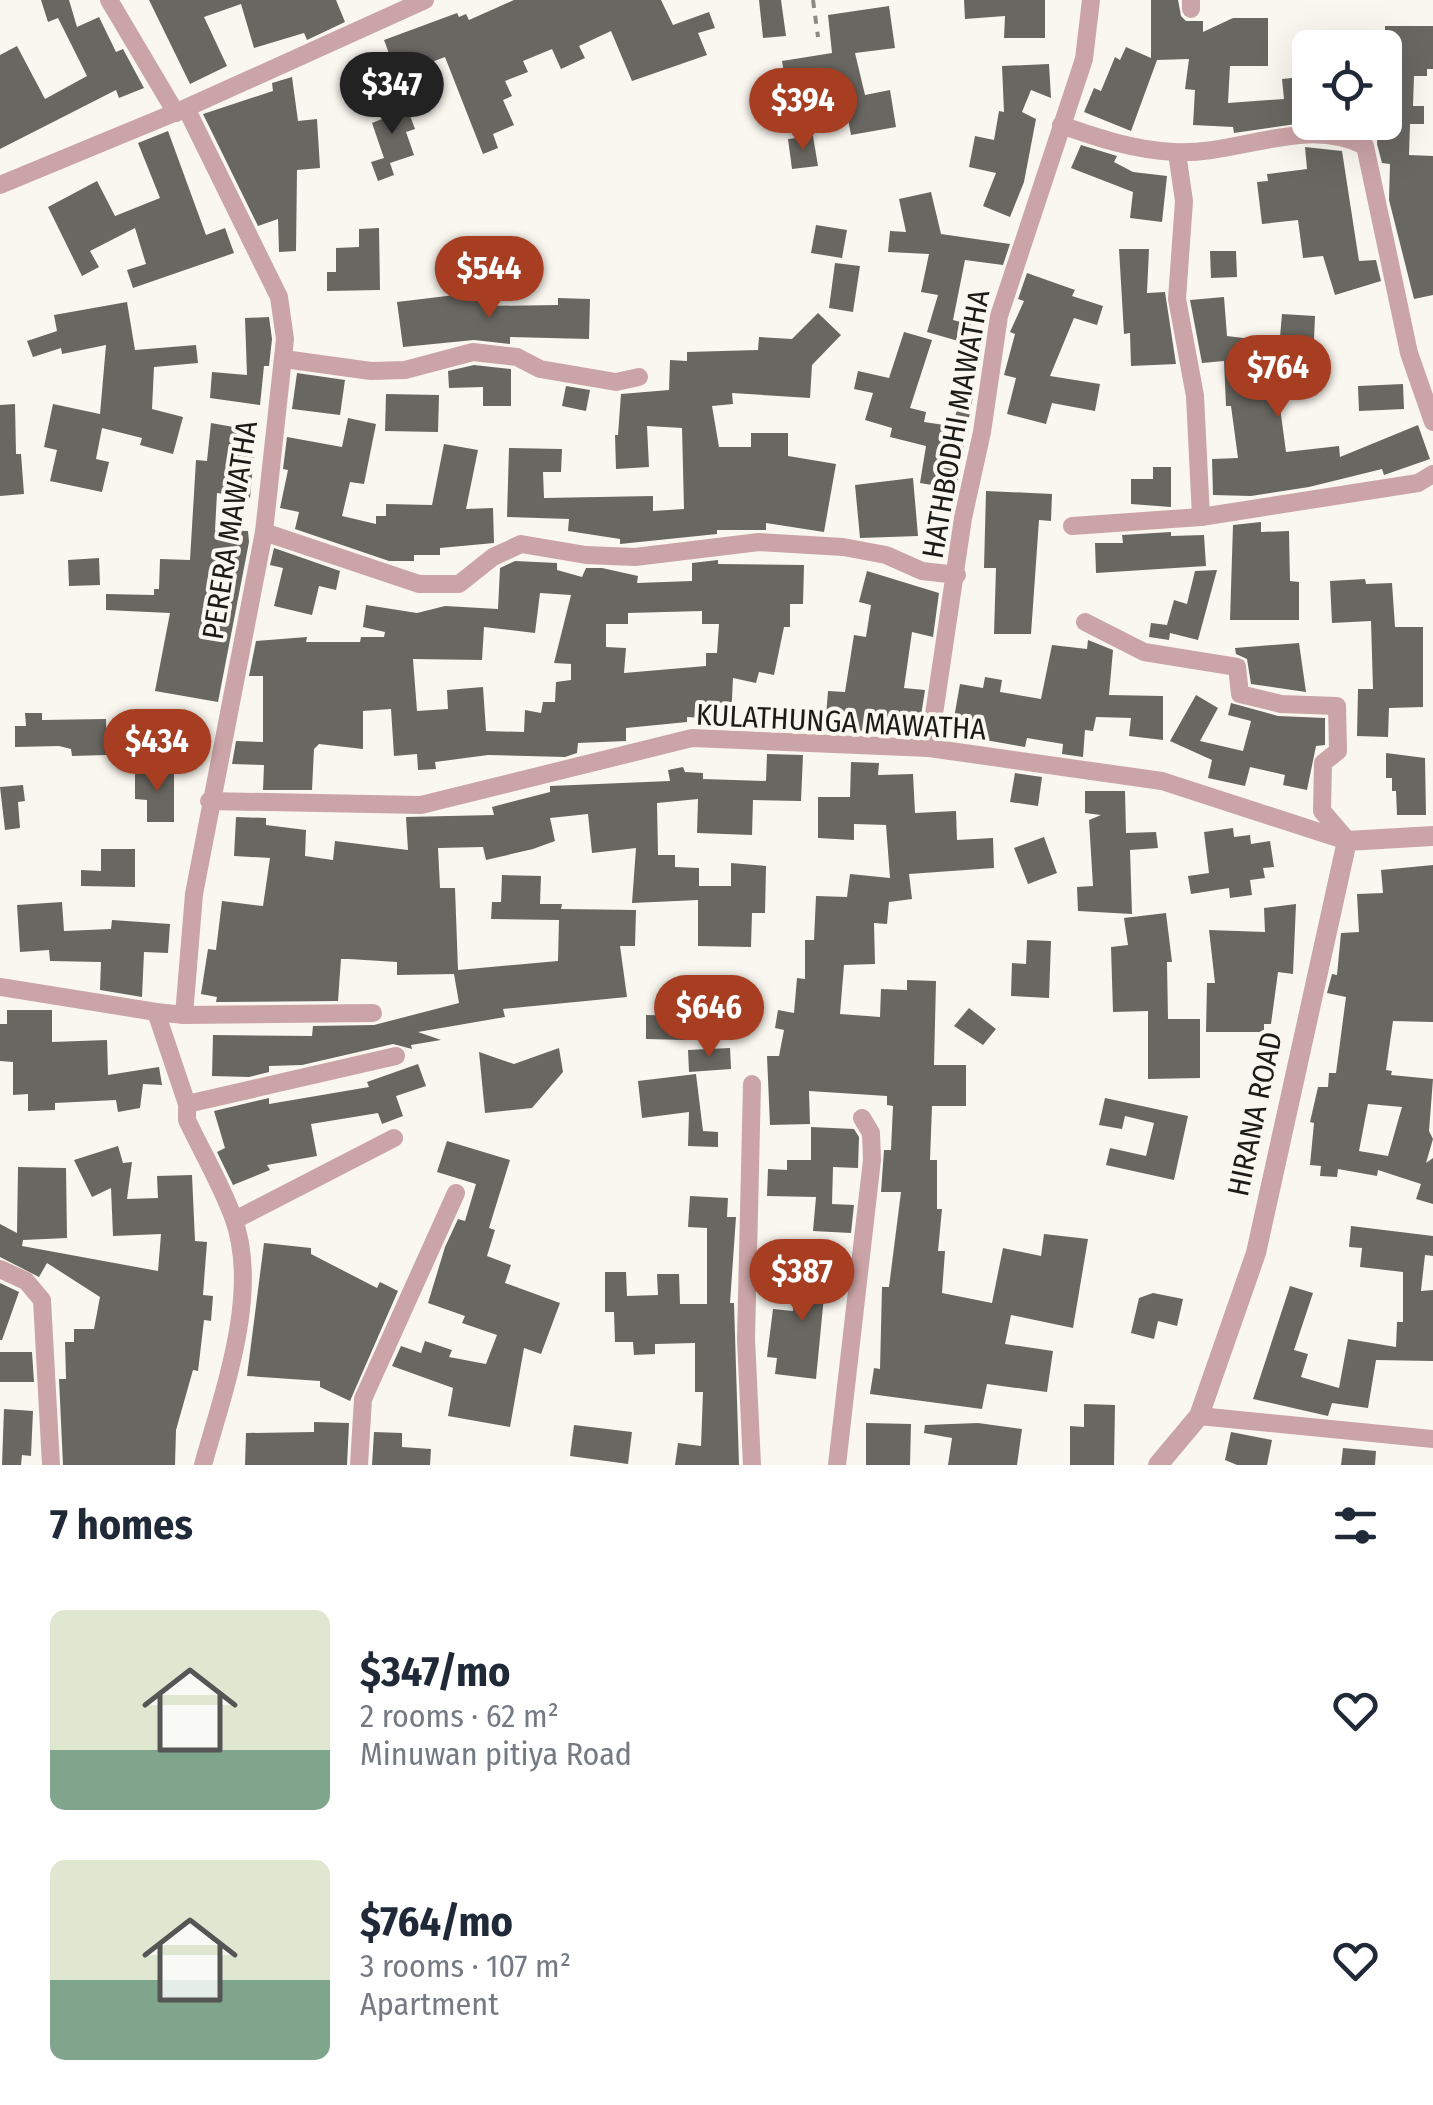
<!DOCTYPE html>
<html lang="en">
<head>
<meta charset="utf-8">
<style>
  :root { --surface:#fff; --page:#f6f6f7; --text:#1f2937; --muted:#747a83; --accent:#a73e22 }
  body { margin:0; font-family:"Fira Sans Condensed",sans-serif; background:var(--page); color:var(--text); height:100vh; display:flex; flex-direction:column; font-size:38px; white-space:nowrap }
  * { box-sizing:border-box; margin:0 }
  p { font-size:32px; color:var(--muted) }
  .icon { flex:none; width:55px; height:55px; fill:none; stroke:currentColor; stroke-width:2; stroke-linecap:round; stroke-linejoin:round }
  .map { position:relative; height:1465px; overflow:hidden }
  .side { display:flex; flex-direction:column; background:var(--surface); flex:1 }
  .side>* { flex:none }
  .controls { position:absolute; left:1292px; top:30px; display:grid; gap:20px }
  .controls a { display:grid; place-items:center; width:110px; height:110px; border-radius:15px; background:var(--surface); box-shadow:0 10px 40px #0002; font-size:50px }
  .price { position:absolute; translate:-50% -85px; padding:0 22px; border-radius:35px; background:var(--accent); color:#fff; font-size:32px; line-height:65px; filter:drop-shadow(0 2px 5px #0008) }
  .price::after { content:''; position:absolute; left:50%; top:60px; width:30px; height:22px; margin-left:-15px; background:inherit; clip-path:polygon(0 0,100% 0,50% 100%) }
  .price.on { background:#222; color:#fff }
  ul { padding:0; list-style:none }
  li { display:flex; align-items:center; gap:30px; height:250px; padding:0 50px }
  li span { display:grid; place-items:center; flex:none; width:280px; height:200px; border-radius:15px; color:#555 }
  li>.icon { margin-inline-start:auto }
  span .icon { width:120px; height:120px; fill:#fffc; stroke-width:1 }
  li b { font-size:42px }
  h2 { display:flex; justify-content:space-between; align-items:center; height:120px; padding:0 50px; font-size:42px }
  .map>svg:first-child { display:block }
  .building { fill:#696761; fill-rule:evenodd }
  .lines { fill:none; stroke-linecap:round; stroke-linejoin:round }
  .path { stroke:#8b8a85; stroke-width:4; stroke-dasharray:8 8; stroke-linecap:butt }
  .minor { stroke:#cba4a7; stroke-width:18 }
  .tertiary { stroke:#cba4a7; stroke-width:20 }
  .labels { text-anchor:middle; stroke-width:8; stroke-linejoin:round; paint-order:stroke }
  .street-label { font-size:30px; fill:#1b1b18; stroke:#faf7f0 }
</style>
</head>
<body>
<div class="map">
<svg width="1433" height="1465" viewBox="0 0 1433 1465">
  <rect width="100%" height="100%" fill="#faf7f0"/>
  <g class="building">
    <polygon points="41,0 69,0 77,27 99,17 116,52 123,49 144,88 119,98 116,90 0,149 0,55 17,46 45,99 87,76 58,18 48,22"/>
    <polygon points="149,0 336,0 345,22 307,40 304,33 254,48 241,4 204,17 227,66 190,84"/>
    <polygon points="514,0 661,0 673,25 709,12 715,28 698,33 707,55 632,81 611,31 579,46 585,58 561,69 552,49 523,61 528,72 505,81 512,96 503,100 514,125 493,134 498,148 483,154 445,57 397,75 384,40 457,13 459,17 466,14 469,20"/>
    <polygon points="759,0 781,0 786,36 763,38"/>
    <polygon points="964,0 1045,0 1045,38 1004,38 1005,16 965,19"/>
    <polygon points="1151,0 1178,0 1181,16 1186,21 1203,21 1203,32 1233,18 1268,18 1268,66 1230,66 1228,103 1284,99 1282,79 1310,76 1310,122 1234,133 1233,127 1193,125 1195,90 1185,89 1189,59 1157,60 1131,131 1084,112 1094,88 1101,91 1115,57 1120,60 1126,47 1151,58"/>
    <polygon points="889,6 895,48 855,53 865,95 890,90 896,127 851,135 841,82 788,97 782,61 832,53 828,15"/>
    <polygon points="1385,26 1433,26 1433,69 1427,69 1427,76 1414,76 1413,106 1424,106 1424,124 1410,124 1409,155 1433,156 1433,295 1414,299 1389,200 1390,164 1382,163 1377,144 1378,122 1385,122"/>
    <polygon points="1049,64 1051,98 1031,90 1022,112 1036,119 1024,182 1010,217 983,206 996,173 969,167 975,136 994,140 999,111 1004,112 1002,66"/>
    <polygon points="292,77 298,121 317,119 320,168 297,170 296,251 279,252 278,219 258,226 203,114 273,91 272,83"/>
    <polygon points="393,96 399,113 408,110 415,129 406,132 414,155 390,163 394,175 378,181 371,162 384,158 372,123 382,119 376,102"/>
    <polygon points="168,131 206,235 225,228 234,253 133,288 127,270 146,264 135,228 90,251 99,267 82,276 48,207 97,181 115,216 160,198 138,143"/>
    <polygon points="813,136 818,166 792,169 788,139"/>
    <polygon points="1081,145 1117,156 1114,162 1133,172 1167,176 1162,222 1130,218 1133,192 1071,168"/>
    <polygon points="1305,147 1342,151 1359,261 1376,260 1381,281 1335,295 1323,256 1303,258 1298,220 1262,224 1257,182 1268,181 1267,174 1307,169"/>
    <polygon points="931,192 941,234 1010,244 1003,265 965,260 953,320 984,328 979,347 927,332 938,295 921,292 929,254 888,252 890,231 906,232 899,199"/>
    <polygon points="816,225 847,230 842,258 811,253"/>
    <polygon points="379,228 380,290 327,291 327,272 336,272 336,248 359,247 359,229"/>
    <polygon points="1119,249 1149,249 1147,293 1165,292 1176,364 1131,366 1130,333 1124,334"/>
    <polygon points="1210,251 1236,251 1237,277 1211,278"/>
    <polygon points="835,263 860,266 853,312 829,308"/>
    <polygon points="1027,273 1075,290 1072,296 1103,306 1097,325 1074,318 1050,376 1100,384 1095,411 1052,403 1046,424 1007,414 1016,378 1004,375 1015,334 1010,332 1024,301 1018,299"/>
    <polygon points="480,292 481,306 558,305 558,298 590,299 589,339 510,337 510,344 474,340 403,347 397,302"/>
    <polygon points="1224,297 1227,336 1285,343 1289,400 1279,400 1286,452 1339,446 1340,457 1418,425 1430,459 1384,475 1382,469 1309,487 1251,496 1213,495 1212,459 1238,458 1231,406 1226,406 1224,361 1202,363 1190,300"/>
    <polygon points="127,302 135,350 196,345 198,363 154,367 152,409 183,417 173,454 140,445 142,438 102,428 96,459 109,462 102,492 50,481 57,450 44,447 53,404 100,414 106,345 62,354 61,348 33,357 27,341 57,331 54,315"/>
    <polygon points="818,313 841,335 812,365 810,398 732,393 733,404 712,406 719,447 751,447 751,433 788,433 788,456 836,464 824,532 766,523 766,530 717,530 717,534 620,544 620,539 568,531 569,519 507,517 509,448 562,449 561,472 543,472 544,498 653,496 653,511 684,509 682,428 647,426 649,467 616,469 615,435 618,435 621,394 669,390 670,360 687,361 687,352 758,350 759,337 792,339"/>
    <polygon points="1282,314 1315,316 1314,339 1280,337"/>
    <polygon points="269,317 272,339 269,366 264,366 260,405 210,398 212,372 247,375 245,318"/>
    <polygon points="904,332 932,340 910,408 926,412 924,422 951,426 968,383 975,385 956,489 920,483 926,446 890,437 892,428 865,420 873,393 854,389 858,371 889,378"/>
    <polygon points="474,365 511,369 511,406 483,406 483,387 449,388 448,371"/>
    <polygon points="297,373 345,380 340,415 292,409"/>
    <polygon points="1403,384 1404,409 1359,411 1358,386"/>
    <polygon points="566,386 590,390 586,411 562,406"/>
    <polygon points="386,394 439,395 438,432 385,431"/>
    <polygon points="15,404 16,454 21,454 24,494 0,496 0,405"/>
    <polygon points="348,418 376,424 364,484 350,482 342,516 376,524 376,516 386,516 386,504 432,505 444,444 478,450 466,509 493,508 494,543 440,548 440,555 414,555 414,561 389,561 295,529 299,512 280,508 288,470 283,469 287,437 342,447"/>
    <polygon points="211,423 256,431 250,498 217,493 215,530 248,531 249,542 218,702 155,691 170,613 106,610 106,594 154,595 154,589 159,589 160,559 190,560 196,460 207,461"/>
    <polygon points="1153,467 1171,467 1171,507 1131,504 1131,479 1153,479"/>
    <polygon points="913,478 918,536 860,538 855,485"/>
    <polygon points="986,491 1052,494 1051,521 1039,520 1031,634 994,634 996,568 984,568"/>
    <polygon points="1261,522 1261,532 1289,531 1290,581 1299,582 1299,620 1230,620 1233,525"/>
    <polygon points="1171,532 1171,536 1204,535 1206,566 1096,573 1095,543 1123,543 1122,535"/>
    <polygon points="274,548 340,571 336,590 319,586 312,615 274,606 283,568 270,565"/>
    <polygon points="99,558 100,585 69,586 68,560"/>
    <path d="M718 560V564L804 565 803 604H790V627H784L774 675 759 672 756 683 733 678 731 720 687 717V722L626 728V741L578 743 577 753 565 757 488 755 435 762 436 769 418 770 417 754 394 756 391 709 363 711V749L319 744 314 749 312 790H263L264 765 232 764 236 741 263 742V676H249L256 641 307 637 306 642H360L361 637H384L385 632 363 627 366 605 417 613 445 606 498 609 500 568 515 561 557 563V570L582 577 586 568H602L638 576 637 583 692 581V563ZM540 593 571 595 554 663 571 664V680L556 682 555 702H543L541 713 525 710 524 732 486 731 483 687 447 690 448 709 417 711 413 659 482 660 484 627 535 633ZM702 611V624H719L717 653H706V666L624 673 626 648 606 647V624H628V613Z"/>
    <polygon points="1217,570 1198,640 1170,633 1169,640 1149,637 1151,623 1167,625 1174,600 1187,604 1195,571"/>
    <polygon points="867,571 939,593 933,637 912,632 904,688 925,690 918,735 825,728 828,691 845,692 854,635 866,637 871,605 859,602"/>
    <polygon points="1365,579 1366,584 1392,583 1395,627 1423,627 1423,707 1389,708 1388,737 1357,736 1358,689 1373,689 1371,621 1332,623 1330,581"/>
    <polygon points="1088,640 1113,650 1109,695 1163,696 1163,740 1129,736 1131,718 1096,717 1093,731 1085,730 1083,757 1062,754 1063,744 1027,738 1025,747 962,736 965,720 954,718 960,684 983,688 985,677 1002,680 1000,692 1041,699 1052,645 1087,649"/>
    <polygon points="1299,643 1306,692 1251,684 1247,659 1236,654 1235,648"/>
    <polygon points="1196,695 1218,708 1200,741 1243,751 1251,721 1228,715 1231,703 1278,716 1325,718 1325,745 1316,746 1307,790 1283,785 1285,775 1250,767 1245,786 1208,778 1212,760 1170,741"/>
    <polygon points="25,713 42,713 42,720 106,719 107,755 72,756 71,749 59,746 15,747 15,726 26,726"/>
    <polygon points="1386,753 1425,758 1426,815 1397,815 1396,791 1392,791 1392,778 1386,778"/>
    <polygon points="767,754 803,755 801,801 753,800 752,835 697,833 698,799 657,803 658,855 675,855 675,867 699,868 699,886 731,886 731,863 766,866 765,913 752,913 751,947 698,946 698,900 632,903 636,848 592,853 588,814 550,818 555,841 533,849 486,860 483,847 438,848 440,888 455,888 458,970 558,961 559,920 491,919 492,902 501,902 502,875 541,876 540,904 562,904 561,909 636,910 635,946 620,946 627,997 503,1009 505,1017 418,1032 441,1040 411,1045 412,1049 393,1044 302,1065 269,1066 269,1072 249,1077 212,1076 213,1035 312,1036 313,1026 374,1025 459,1003 454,974 397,975 397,962 349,959 341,959 338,1001 216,1002 217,997 201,994 208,949 216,950 222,901 263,906 270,858 234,856 236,817 266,818 266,825 306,830 305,856 333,860 335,841 408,850 406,817 494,815 492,807 550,792 550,786 670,781 668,770 683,767 685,772 703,773 703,779 766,781"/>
    <polygon points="851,762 879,763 878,775 913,774 915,813 956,811 957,840 993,838 994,868 909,874 912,899 889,902 887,924 874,923 875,964 844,965 840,1014 880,1017 881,989 907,990 907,980 936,981 934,1065 966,1065 966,1106 932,1106 930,1160 937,1160 937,1209 942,1209 938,1251 945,1251 942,1293 992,1303 1003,1248 1041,1256 1044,1234 1088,1239 1073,1328 1011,1315 1005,1344 1053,1351 1047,1392 987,1384 982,1409 870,1394 874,1368 880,1369 882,1287 889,1287 901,1192 881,1192 884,1150 891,1150 893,1106 887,1105 887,1096 809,1091 810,1124 770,1125 767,1056 779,1056 784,1030 775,1028 778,1010 794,1013 797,978 805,979 805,940 814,940 816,896 847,897 850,874 890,878 886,825 854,824 854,840 818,838 818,797 850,797"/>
    <polygon points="135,770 174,771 174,822 147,822 147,800 135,799"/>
    <polygon points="1015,773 1042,777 1038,806 1010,802"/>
    <polygon points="23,785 25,801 18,802 20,828 5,830 0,787"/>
    <polygon points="1085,791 1125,791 1126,833 1156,832 1158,848 1130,850 1132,914 1078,911 1077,887 1093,886 1089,820 1101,815 1085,813"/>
    <polygon points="1233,828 1234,837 1250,835 1251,844 1270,841 1274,867 1263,868 1265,878 1250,880 1252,895 1230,898 1229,888 1191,894 1188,876 1209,873 1204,832"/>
    <polygon points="1044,837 1057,873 1028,884 1014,848"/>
    <polygon points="101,849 135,849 135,887 81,886 81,870 101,871"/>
    <path d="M1433 865V1022L1393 1021 1386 1070 1392 1071 1391 1075 1433 1079 1429 1131 1433 1139 1426 1163 1433 1158V1204L1416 1199 1421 1184 1378 1170 1377 1176 1338 1169 1337 1177 1320 1176 1321 1166 1310 1165 1314 1123 1310 1122 1318 1087H1328L1329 1073H1336L1346 997 1327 993 1332 974 1337 975 1341 933 1359 932 1357 894 1383 893 1381 870ZM1368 1104 1402 1107 1388 1156 1359 1151Z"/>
    <polygon points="62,902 64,931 111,929 112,920 170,924 168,953 144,952 142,997 100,990 101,962 50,961 49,950 20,952 17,905"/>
    <polygon points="1296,904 1293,974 1278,972 1271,1024 1264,1024 1264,1032 1206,1032 1207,983 1215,983 1209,930 1265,932 1264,908"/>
    <polygon points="1166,913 1172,962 1167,962 1168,1019 1200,1019 1200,1078 1148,1079 1148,1011 1113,1012 1111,947 1128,945 1124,918"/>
    <polygon points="1027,940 1051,941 1049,998 1011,996 1012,963 1026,964"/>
    <polygon points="969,1008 996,1029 983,1045 954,1026"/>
    <polygon points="7,1010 52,1010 52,1042 107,1040 108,1075 159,1067 162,1085 143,1084 140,1108 118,1112 116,1100 55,1103 55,1110 28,1111 28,1094 13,1095 13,1062 0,1061 0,1024 7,1024"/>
    <polygon points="646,1015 686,1016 685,1040 646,1039"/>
    <polygon points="559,1048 563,1072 532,1108 485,1113 479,1052 514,1064"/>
    <polygon points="730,1048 731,1069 689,1072 688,1050"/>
    <polygon points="418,1064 426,1086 396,1096 403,1116 382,1124 378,1113 311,1124 317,1156 267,1165 270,1170 233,1185 217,1152 225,1148 214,1111 269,1098 269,1104 369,1087 367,1082"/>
    <polygon points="696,1074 703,1131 718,1132 718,1147 688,1146 689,1112 642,1118 638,1081"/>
    <polygon points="1105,1098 1188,1116 1174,1180 1106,1165 1110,1148 1146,1156 1154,1123 1125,1116 1122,1129 1099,1125"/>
    <polygon points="811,1127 854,1129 859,1137 858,1168 833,1167 832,1204 854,1205 851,1233 813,1231 816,1197 767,1196 768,1169 787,1170 787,1160 811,1160"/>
    <polygon points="447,1141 510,1160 489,1228 495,1230 487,1256 511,1265 505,1283 560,1303 541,1354 524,1348 510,1427 448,1416 453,1388 392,1366 401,1346 421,1353 425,1341 452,1350 449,1357 486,1364 497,1335 462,1323 465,1316 428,1303 445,1247 458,1219 465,1221 476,1184 437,1172"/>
    <polygon points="118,1146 123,1163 132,1162 127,1199 158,1198 157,1176 192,1175 195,1241 207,1242 203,1295 213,1296 211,1321 204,1320 198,1371 193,1370 176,1430 175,1465 63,1465 59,1379 66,1379 65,1342 74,1342 74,1329 94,1329 100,1297 47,1263 39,1277 0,1257 0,1224 17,1233 18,1167 66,1168 67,1238 23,1240 22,1246 158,1271 161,1234 113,1236 111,1188 92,1197 74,1160"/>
    <polygon points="690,1196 728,1198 727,1217 736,1217 730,1303 734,1303 739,1465 675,1465 678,1443 701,1446 703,1392 695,1392 695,1343 655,1344 655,1354 634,1355 633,1342 615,1342 614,1312 605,1312 605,1272 626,1272 627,1296 658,1295 657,1274 679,1274 680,1304 707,1304 707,1228 688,1227"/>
    <polygon points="1351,1226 1433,1236 1433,1256 1425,1255 1421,1291 1433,1290 1433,1361 1376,1360 1368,1408 1332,1403 1328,1416 1253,1399 1290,1286 1313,1293 1294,1350 1308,1354 1301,1377 1339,1388 1348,1339 1396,1347 1397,1322 1403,1322 1403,1272 1360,1267 1362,1248 1349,1247"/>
    <polygon points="264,1243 311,1248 311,1254 377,1288 380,1282 398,1291 350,1401 320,1387 320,1381 247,1376"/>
    <polygon points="795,1269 842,1271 840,1297 824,1296 816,1379 775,1374 777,1358 767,1357 773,1309 793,1311"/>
    <polygon points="0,1283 19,1292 2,1340 0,1340"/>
    <polygon points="1153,1293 1183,1299 1177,1326 1158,1321 1154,1339 1131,1333 1139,1298"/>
    <polygon points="0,1352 32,1352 34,1382 0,1382"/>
    <polygon points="1084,1404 1115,1405 1114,1465 1070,1465 1070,1426 1084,1427"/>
    <polygon points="4,1409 33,1411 31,1456 22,1455 21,1465 2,1465"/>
    <polygon points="314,1422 349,1423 347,1465 245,1465 246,1433 314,1432"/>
    <polygon points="866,1423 911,1424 910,1465 866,1465"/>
    <polygon points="978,1423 1022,1429 1017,1465 948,1465 952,1438 924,1433 925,1425"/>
    <polygon points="574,1425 632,1432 628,1464 570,1456"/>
    <polygon points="374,1432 402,1433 402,1447 431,1449 430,1465 372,1465"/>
    <polygon points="1231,1432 1272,1440 1267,1465 1237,1465 1225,1460"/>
    <polygon points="1343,1448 1376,1451 1375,1465 1341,1465"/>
  </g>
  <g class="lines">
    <polyline class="path" points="813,0 818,37"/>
    <g class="minor">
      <polyline points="109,0 176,113"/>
      <polyline points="1191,0 1191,9"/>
      <path d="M186 108 279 297 285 339 264 532 194 894 184 1015 156 1012 187 1104V1120C202 1152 221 1184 233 1217 261 1292 223 1392 203 1465"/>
      <path d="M1061 125C1098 138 1134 150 1174 152 1238 156 1304 115 1365 146L1409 353 1433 422"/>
      <polyline points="1177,153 1184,201 1177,299 1195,396 1201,517"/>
      <polyline points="0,185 186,108 425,0"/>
      <polyline points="284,359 371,371 405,370 473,352 517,357 540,369 616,382 639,377"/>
      <polyline points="1072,526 1201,517 1418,483 1433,474"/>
      <polyline points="264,532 419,584 459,584 493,557 521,544 586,555 635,557 759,542 843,547 886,555 922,571 957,575"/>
      <polyline points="1085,622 1144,652 1237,667 1240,694 1281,704 1337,706 1338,751 1323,763 1322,811 1347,840"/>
      <polyline points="929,748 963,518 982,432 999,316 1084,59 1091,0"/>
      <polyline points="209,801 421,805 692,738 929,748 1162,781 1347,841"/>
      <polyline points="0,987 156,1012"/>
      <polyline points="184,1015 373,1013"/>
      <polyline points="187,1104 396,1056"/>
      <polyline points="235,1220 394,1138"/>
      <polyline points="0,1269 26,1281 42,1300 51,1465"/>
      <polyline points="1199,1416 1433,1439"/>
      <polyline points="359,1465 363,1399 456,1193"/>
      <polyline points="752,1465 746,1339 752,1084"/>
      <polyline points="837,1465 872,1160 871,1133 862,1118"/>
    </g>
    <polyline class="tertiary" points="1158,1465 1199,1416 1256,1253 1347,841 1433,836"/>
  </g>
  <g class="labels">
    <g class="street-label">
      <text transform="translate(956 424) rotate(-80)" y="10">HATHBODHI MAWATHA</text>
      <text transform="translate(230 530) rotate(-81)" y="10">PERERA MAWATHA</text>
      <text transform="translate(841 722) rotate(3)" y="10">KULATHUNGA MAWATHA</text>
      <text transform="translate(1255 1114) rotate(-78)" y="10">HIRANA ROAD</text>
    </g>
  </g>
</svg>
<div class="controls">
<a><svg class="icon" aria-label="locate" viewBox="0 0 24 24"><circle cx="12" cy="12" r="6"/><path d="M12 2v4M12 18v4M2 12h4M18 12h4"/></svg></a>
</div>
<b class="price on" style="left:392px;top:137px">$347</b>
<b class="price" style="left:803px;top:153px">$394</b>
<b class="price" style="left:489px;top:321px">$544</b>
<b class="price" style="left:1278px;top:420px">$764</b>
<b class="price" style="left:157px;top:794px">$434</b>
<b class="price" style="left:709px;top:1060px">$646</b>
<b class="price" style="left:802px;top:1324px">$387</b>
</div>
<section class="side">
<h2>7 homes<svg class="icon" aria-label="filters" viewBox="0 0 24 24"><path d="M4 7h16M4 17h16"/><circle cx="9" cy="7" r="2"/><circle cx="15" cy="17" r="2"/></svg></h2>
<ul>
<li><span style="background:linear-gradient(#dfe7d0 70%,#7fa58c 0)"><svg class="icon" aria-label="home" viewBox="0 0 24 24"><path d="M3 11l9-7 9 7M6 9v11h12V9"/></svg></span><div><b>$347/mo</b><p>2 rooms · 62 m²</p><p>Minuwan pitiya Road</p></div><svg class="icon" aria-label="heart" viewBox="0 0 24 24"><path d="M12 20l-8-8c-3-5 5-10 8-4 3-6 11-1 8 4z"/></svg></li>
<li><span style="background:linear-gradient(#dfe7d0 60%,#7fa58c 0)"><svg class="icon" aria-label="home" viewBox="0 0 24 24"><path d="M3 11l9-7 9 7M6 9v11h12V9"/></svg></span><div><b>$764/mo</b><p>3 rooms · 107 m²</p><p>Apartment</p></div><svg class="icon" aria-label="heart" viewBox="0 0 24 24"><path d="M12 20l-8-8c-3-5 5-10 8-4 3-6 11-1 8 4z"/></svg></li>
</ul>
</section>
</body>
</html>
